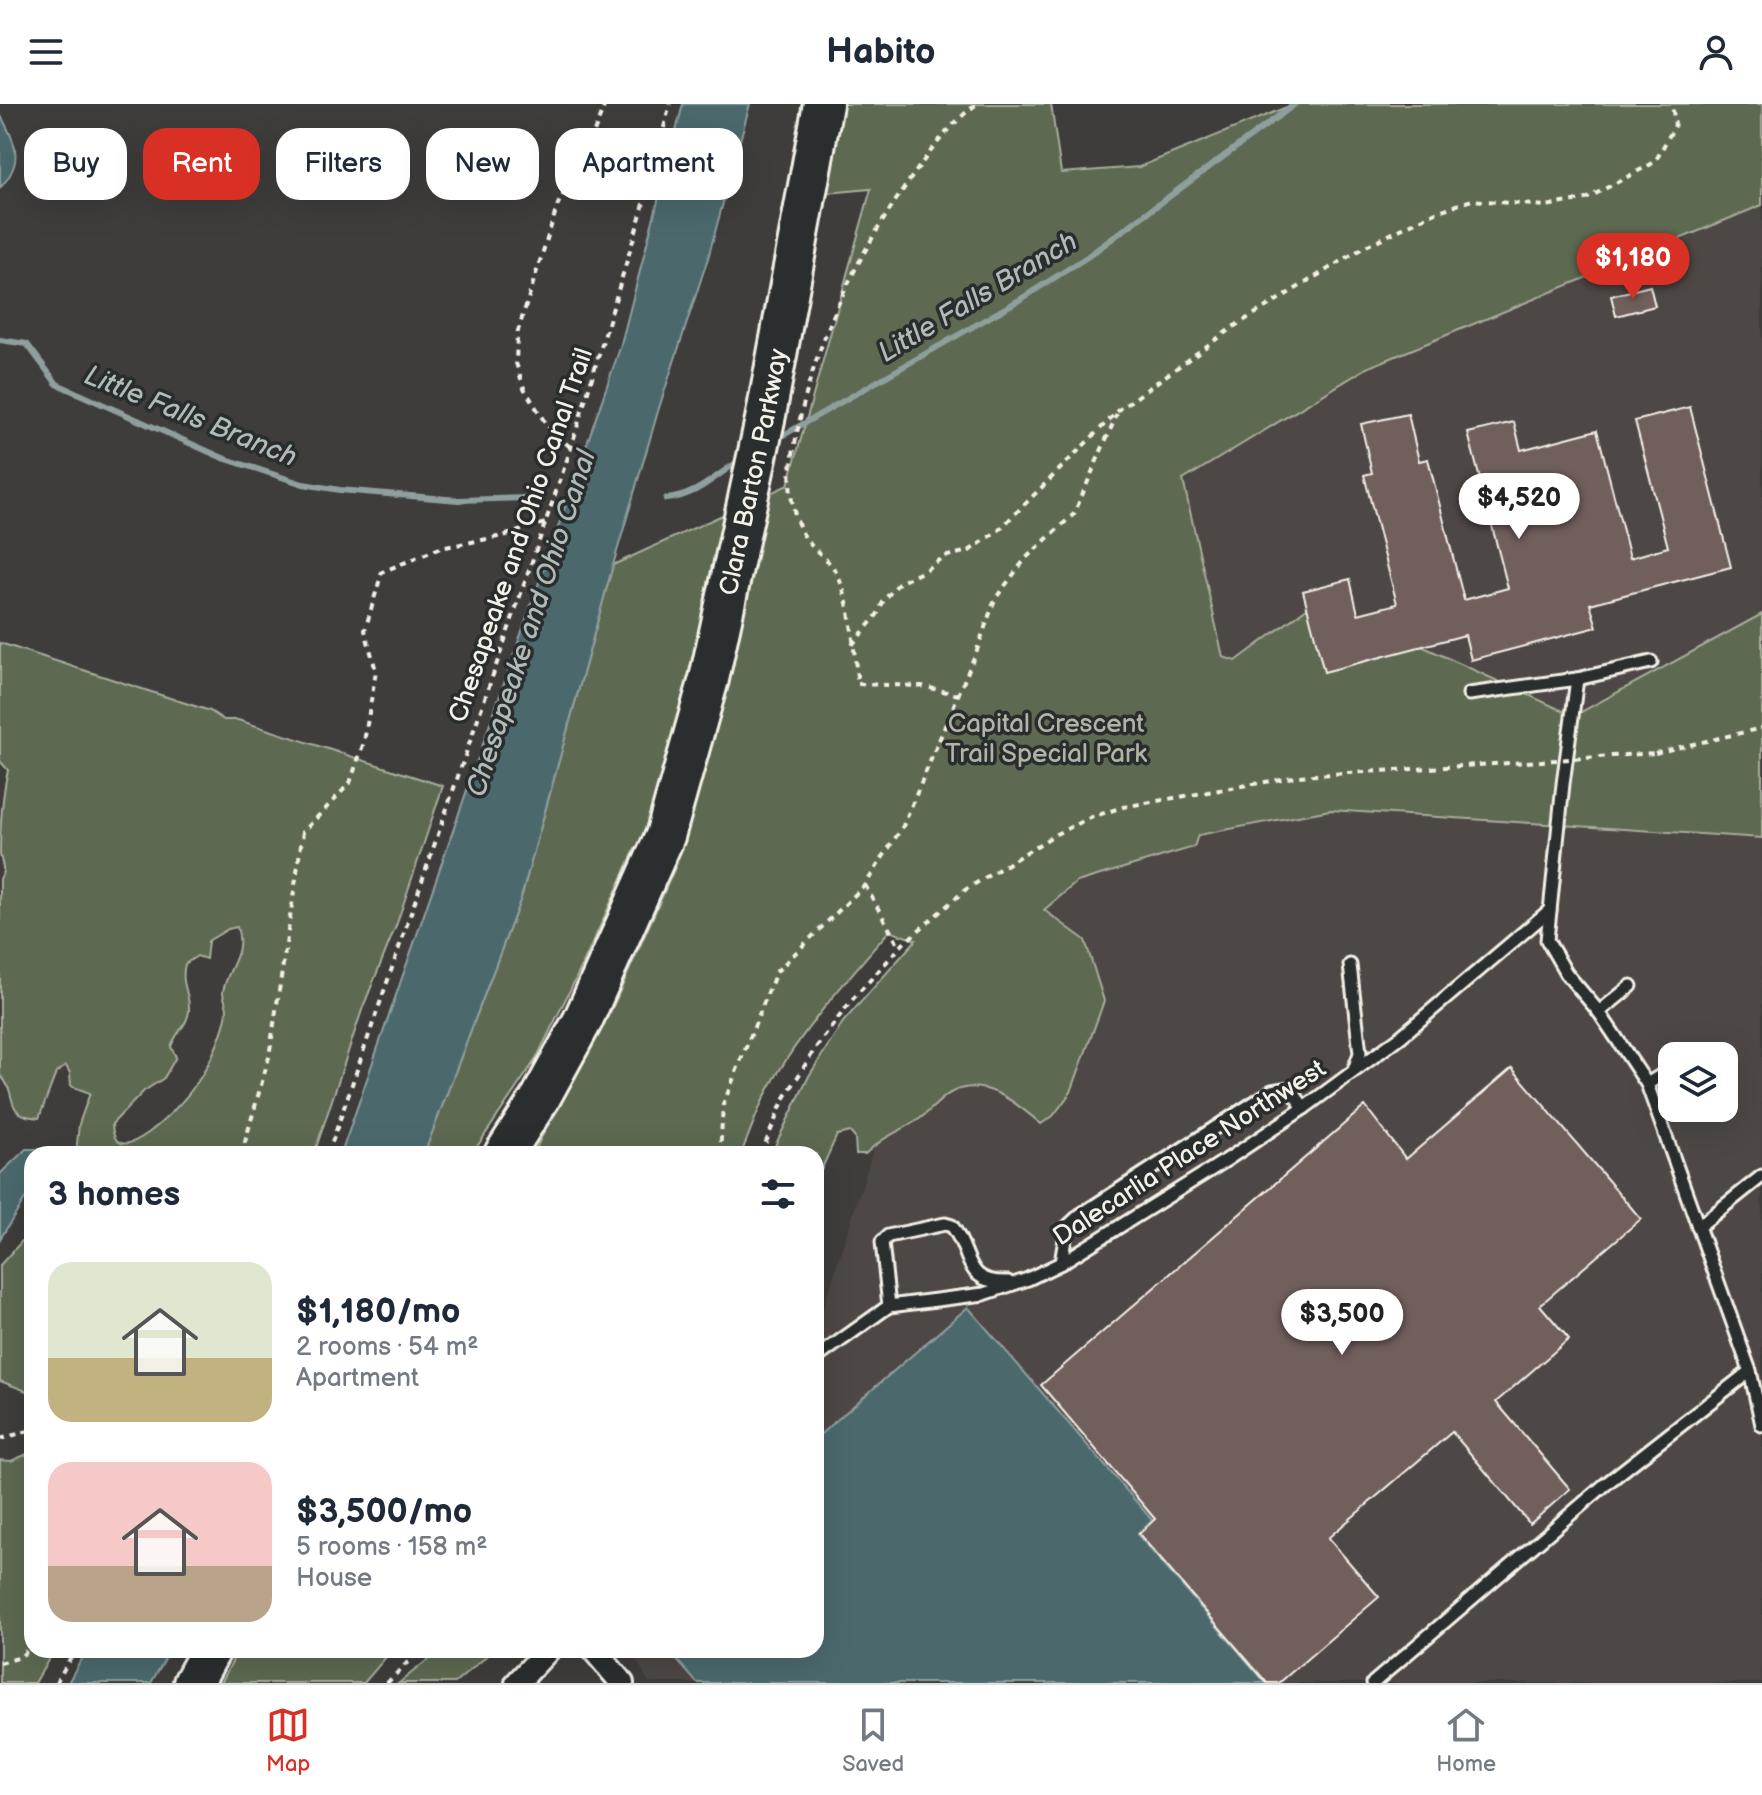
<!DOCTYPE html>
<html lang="en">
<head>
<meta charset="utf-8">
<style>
  :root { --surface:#fff; --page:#f2f2f3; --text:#1f2937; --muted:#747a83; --line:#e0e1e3; --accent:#d93025 }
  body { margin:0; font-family:"Balsamiq Sans",sans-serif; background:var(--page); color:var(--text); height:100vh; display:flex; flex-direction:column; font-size:30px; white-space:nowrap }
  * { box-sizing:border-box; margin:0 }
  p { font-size:26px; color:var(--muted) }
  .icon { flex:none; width:44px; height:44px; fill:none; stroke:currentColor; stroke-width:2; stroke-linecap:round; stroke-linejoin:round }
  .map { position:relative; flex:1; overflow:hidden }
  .details { position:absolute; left:24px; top:1042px; width:800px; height:512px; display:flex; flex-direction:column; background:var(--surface); border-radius:24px; box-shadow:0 8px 32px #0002 }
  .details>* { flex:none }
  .hud { position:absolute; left:24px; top:24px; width:800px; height:72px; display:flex; gap:16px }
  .fabs { position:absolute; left:1658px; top:938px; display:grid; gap:16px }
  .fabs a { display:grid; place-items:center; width:80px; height:80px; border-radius:16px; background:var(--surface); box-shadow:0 8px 32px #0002; font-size:40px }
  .price { position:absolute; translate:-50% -68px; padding:0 18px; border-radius:28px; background:#fff; color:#222; font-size:26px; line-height:52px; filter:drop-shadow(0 2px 4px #0008) }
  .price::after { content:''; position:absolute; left:50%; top:48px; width:24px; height:18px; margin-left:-12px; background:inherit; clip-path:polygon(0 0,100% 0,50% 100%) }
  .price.on { background:var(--accent); color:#fff }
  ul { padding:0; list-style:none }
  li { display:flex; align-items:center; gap:24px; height:200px; padding:0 24px }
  li span { display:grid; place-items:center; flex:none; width:224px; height:160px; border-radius:24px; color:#555 }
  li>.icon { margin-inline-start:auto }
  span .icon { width:96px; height:96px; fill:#fffc; stroke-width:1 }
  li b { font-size:34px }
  h2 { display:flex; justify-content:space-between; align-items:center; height:96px; padding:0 24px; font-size:34px }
  .tag { padding:0 28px; border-radius:24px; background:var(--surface); box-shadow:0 8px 32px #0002; font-size:28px; line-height:72px }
  .tag.on { background:var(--accent); color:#fff }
  header { display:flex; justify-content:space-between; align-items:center; height:104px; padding:0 24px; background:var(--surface); font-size:36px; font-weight:600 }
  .menu { display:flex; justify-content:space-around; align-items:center; height:112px; border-top:2px solid var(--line); background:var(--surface); font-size:22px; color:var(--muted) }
  .menu a { display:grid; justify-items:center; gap:4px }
  .menu .on { color:var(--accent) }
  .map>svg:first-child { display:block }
  .built { fill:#4e4645; fill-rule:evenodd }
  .green { fill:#5d6951; stroke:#a8ad9c; stroke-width:2; fill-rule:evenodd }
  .water { fill:#4b696d; stroke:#8f9f9e; stroke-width:2 }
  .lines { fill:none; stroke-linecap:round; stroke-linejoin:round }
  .stream { stroke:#8f9f9e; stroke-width:6 }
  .building { fill:#715f5b; stroke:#f4f1e8; stroke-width:2 }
  .service-casing { stroke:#f4f1e8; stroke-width:17 }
  .minor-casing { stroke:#f4f1e8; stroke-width:28 }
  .trunk-casing { stroke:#f4f1e8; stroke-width:44 }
  .path { stroke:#f4f1e8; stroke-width:4; stroke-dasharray:6 6; stroke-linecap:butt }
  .service { stroke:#2a2d2e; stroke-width:11 }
  .minor { stroke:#2a2d2e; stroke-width:22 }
  .trunk { stroke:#2a2d2e; stroke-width:38 }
  .path-bridge { stroke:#f4f1e8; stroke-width:4; stroke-dasharray:6 6; stroke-linecap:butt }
  .labels { text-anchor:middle; stroke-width:7; stroke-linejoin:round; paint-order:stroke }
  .street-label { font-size:26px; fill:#f4f1e8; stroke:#2a2d2e }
  .park-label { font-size:26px; fill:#b0b4a4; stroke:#2a2d2e }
  .water-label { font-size:28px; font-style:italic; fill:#b0bbb7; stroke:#2a2d2e }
</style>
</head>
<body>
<header><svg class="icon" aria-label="menu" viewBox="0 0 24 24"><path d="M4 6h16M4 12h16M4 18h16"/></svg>Habito<svg class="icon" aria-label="person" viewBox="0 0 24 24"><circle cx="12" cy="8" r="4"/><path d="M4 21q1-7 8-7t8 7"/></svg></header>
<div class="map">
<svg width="1762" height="1579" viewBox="0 0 1762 1579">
  <rect width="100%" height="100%" fill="#3f3c3c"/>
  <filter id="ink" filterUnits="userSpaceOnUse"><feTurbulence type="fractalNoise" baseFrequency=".0125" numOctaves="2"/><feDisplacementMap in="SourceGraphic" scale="16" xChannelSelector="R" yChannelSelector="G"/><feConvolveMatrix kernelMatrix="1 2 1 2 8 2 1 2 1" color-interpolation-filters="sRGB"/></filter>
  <g filter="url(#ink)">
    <g class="built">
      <polygon points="1293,0 1762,0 1762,510 1574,612 1319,495 1237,557 1114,523 1134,113"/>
      <path d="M1330 706 1762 734V1579H649L631 1546H816V1215L822 1209 940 832 1085 753ZM1672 952H1724V1004H1672Z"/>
    </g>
    <g class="green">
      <path d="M823 0H1051L1061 69 1139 63 1294 0H1762V101L1367 264 1183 376 1223 553 1236 557 1319 495 1574 612 1762 510V734L1330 706 1198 731 1194 743 1077 778 1044 806 1085 836 1104 897 1071 988 1053 1012 1041 1020C1018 1000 985 972 952 988 940 994 930 1008 918 1016 897 1029 885 1031 865 1050H856L855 1034 850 1028 837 1031 818 1073 816 1088V1050H771L809 972 843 918 916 836 889 827C845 878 796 932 765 992 756 1010 749 1031 741 1050H533L557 1002 611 907 677 759 635 745 583 860 536 955 472 1050H424L521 794 613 461 788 381 871 85 806 91Z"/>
      <path d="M0 539 210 607 224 616H238L443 682 396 822 363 903 314 1050H76L79 1020 90 989 71 982 70 969 66 962 56 969 39 1014C1 1011 20 991 0 971V775C6 765 2 761 0 751 0 723 2 693 8 666L0 657ZM237 823C246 850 227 864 223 888 223 893 227 900 227 906 226 919 218 940 212 952 207 963 200 975 193 984 182 1000 114 1074 112 1020L144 987 164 974 176 953 171 943C175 929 188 921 189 907 190 888 180 881 185 860L197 852 206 855 208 837 228 825Z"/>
      <polygon points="32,1126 32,1289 0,1277 0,1161"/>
      <polygon points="32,1348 32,1546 54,1546 35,1579 0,1579 0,1356 11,1357"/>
      <polygon points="238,1546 392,1546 364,1579 221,1579"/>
      <polygon points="440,1546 502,1546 492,1548 455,1579 399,1579"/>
    </g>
    <g class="water">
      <polygon points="683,0 750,0 708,154 659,304 613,461 521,794 424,1050 341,1050 620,244"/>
      <path d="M0 10C16 40 25 57 0 84Z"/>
      <polygon points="26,1045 45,1045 44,1050 32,1050 32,1084 0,1135 0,1070"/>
      <polygon points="968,1203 1152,1416 1137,1430 1266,1579 697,1579 668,1546 816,1546 816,1334"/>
      <polygon points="86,1546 170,1546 151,1579 68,1579"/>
    </g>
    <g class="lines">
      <g class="stream">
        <polyline points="0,236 27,240 57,280 223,354 303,380 340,386 458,396 528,394"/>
        <polyline points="775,336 1021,195 1087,153 1295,0"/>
        <path d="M666 395C698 392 715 371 741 356"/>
      </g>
    </g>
    <g class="building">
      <polygon points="1650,182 1655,202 1616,212 1611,192"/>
      <polygon points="1690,303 1731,463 1590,500 1597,523 1471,556 1465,531 1324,568 1303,487 1350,475 1358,510 1397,500 1364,371 1372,369 1361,320 1408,310 1419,357 1428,355 1464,496 1508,484 1468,329 1514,318 1521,346 1597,326 1630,454 1668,443 1635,317"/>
      <polygon points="1512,964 1641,1115 1540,1201 1569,1235 1496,1298 1570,1385 1530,1420 1452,1328 1328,1434 1379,1493 1279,1579 1267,1579 1139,1430 1155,1415 1041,1281 1365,1002 1406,1055"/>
    </g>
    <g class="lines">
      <g class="service-casing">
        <g id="service">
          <polyline points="1577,575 1563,680 1547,836 1566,869 1599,908 1647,980 1750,1267 1762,1321"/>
          <polyline points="1469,590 1577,575 1651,558"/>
          <polyline points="1350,861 1360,949 1354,966"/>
          <polyline points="1599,908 1631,882"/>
          <polyline points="1647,980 1672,965"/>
          <polyline points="1698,1123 1762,1072"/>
          <polyline points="1061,1159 1067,1123 1080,1111 1272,987 1290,984 1304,1004"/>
          <path d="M889 1202 882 1138 888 1132 945 1120 952 1122C973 1150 963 1180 1008 1178"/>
          <polyline points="816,1254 889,1202 984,1190 1028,1175 1061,1159 1228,1055 1304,1004 1399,934 1550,806"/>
          <polyline points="1373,1579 1607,1379 1750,1267"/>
        </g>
      </g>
      <g class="minor-casing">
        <g id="minor">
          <polyline points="594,1546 622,1579"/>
          <polyline points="517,1579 548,1546"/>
        </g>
      </g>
      <g class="trunk-casing">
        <g id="trunk">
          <path id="s1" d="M504 1050 541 993 583 916 665 732 709 575 766 311 823 0"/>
          <polyline points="193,1579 211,1546"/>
        </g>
      </g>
      <g class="path">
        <polyline points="570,343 546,320 524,284 516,259 517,230 558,100 585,51 605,0"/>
        <polyline points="852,541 877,511 884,496 899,479 924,467 943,453 969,447 999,426 1120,305 1233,223 1366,142 1436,108 1472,96 1546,102 1586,95 1655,58 1675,21 1672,0"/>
        <path d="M959 591 922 582 858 580C853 545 853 505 838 472 831 456 816 449 807 436 797 423 793 406 791 390 788 368 794 346 798 324 817 233 856 153 909 77 929 49 949 20 977 0"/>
        <polyline points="1655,649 1762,624"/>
        <polyline points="865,781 900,844"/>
        <polyline points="239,1050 245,1038 269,953 303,728 350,679 364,638 376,567 365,526 382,468 440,444 503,432 545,419"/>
        <polyline points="328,1050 571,344 648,86 670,0"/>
        <polyline points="720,1050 723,1001 776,868 865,781 903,722 977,546 995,495 1026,454 1074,410 1117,310"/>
        <polyline points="761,1050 783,997 815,945 851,897 903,840 965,786 1056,730 1092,713 1123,703 1299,672 1527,658"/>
        <polyline points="0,1335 32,1326"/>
        <polyline points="0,1559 21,1553 32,1540"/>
        <polyline points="56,1579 75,1546"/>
        <polyline points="387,1579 420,1546"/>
      </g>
      <use href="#service" class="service"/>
      <use href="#minor" class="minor"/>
      <use href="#trunk" class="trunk"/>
      <polyline class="path-bridge" points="1527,658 1655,649"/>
    </g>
  </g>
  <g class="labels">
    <g class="street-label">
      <text dy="9" stroke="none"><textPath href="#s1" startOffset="732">Clara Barton Parkway</textPath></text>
      <text transform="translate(520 431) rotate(-71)" y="9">Chesapeake and Ohio Canal Trail</text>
      <text transform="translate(1189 1048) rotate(-33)" y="9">Dalecarlia Place Northwest</text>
    </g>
    <g class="park-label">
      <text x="1046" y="628">Capital Crescent<tspan x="1046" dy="30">Trail Special Park</tspan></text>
    </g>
    <g class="water-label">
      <text transform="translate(977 192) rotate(-31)" y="10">Little Falls Branch</text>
      <text transform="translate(191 311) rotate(22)" y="10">Little Falls Branch</text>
      <text transform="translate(530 519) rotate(-72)" y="10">Chesapeake and Ohio Canal</text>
    </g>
  </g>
</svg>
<div class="fabs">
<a><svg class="icon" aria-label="layers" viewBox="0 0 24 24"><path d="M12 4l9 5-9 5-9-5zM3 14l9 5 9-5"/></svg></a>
</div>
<b class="price on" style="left:1633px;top:197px">$1,180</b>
<b class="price" style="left:1519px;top:437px">$4,520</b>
<b class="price" style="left:1342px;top:1253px">$3,500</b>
<div class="hud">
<a class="tag">Buy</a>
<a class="tag on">Rent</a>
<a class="tag">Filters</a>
<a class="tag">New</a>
<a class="tag">Apartment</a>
</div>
<section class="details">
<h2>3 homes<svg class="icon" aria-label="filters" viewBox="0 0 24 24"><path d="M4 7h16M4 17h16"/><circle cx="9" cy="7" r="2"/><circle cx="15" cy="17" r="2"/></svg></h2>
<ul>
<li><span style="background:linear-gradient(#dfe7d0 60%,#c2b280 0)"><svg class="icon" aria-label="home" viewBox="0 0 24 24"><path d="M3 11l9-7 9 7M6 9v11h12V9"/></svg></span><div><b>$1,180/mo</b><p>2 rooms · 54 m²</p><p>Apartment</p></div></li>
<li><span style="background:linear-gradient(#f6c9c9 65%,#b9a48a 0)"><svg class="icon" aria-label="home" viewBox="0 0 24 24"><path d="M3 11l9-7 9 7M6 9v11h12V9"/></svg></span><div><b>$3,500/mo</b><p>5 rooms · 158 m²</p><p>House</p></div></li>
</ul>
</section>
</div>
<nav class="menu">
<a class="on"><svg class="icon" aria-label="map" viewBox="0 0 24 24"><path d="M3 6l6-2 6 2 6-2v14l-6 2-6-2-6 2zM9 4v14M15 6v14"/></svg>Map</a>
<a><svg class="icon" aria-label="saved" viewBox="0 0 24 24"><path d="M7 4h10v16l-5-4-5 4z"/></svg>Saved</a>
<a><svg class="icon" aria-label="home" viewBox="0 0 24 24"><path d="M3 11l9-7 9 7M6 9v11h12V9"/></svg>Home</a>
</nav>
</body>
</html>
